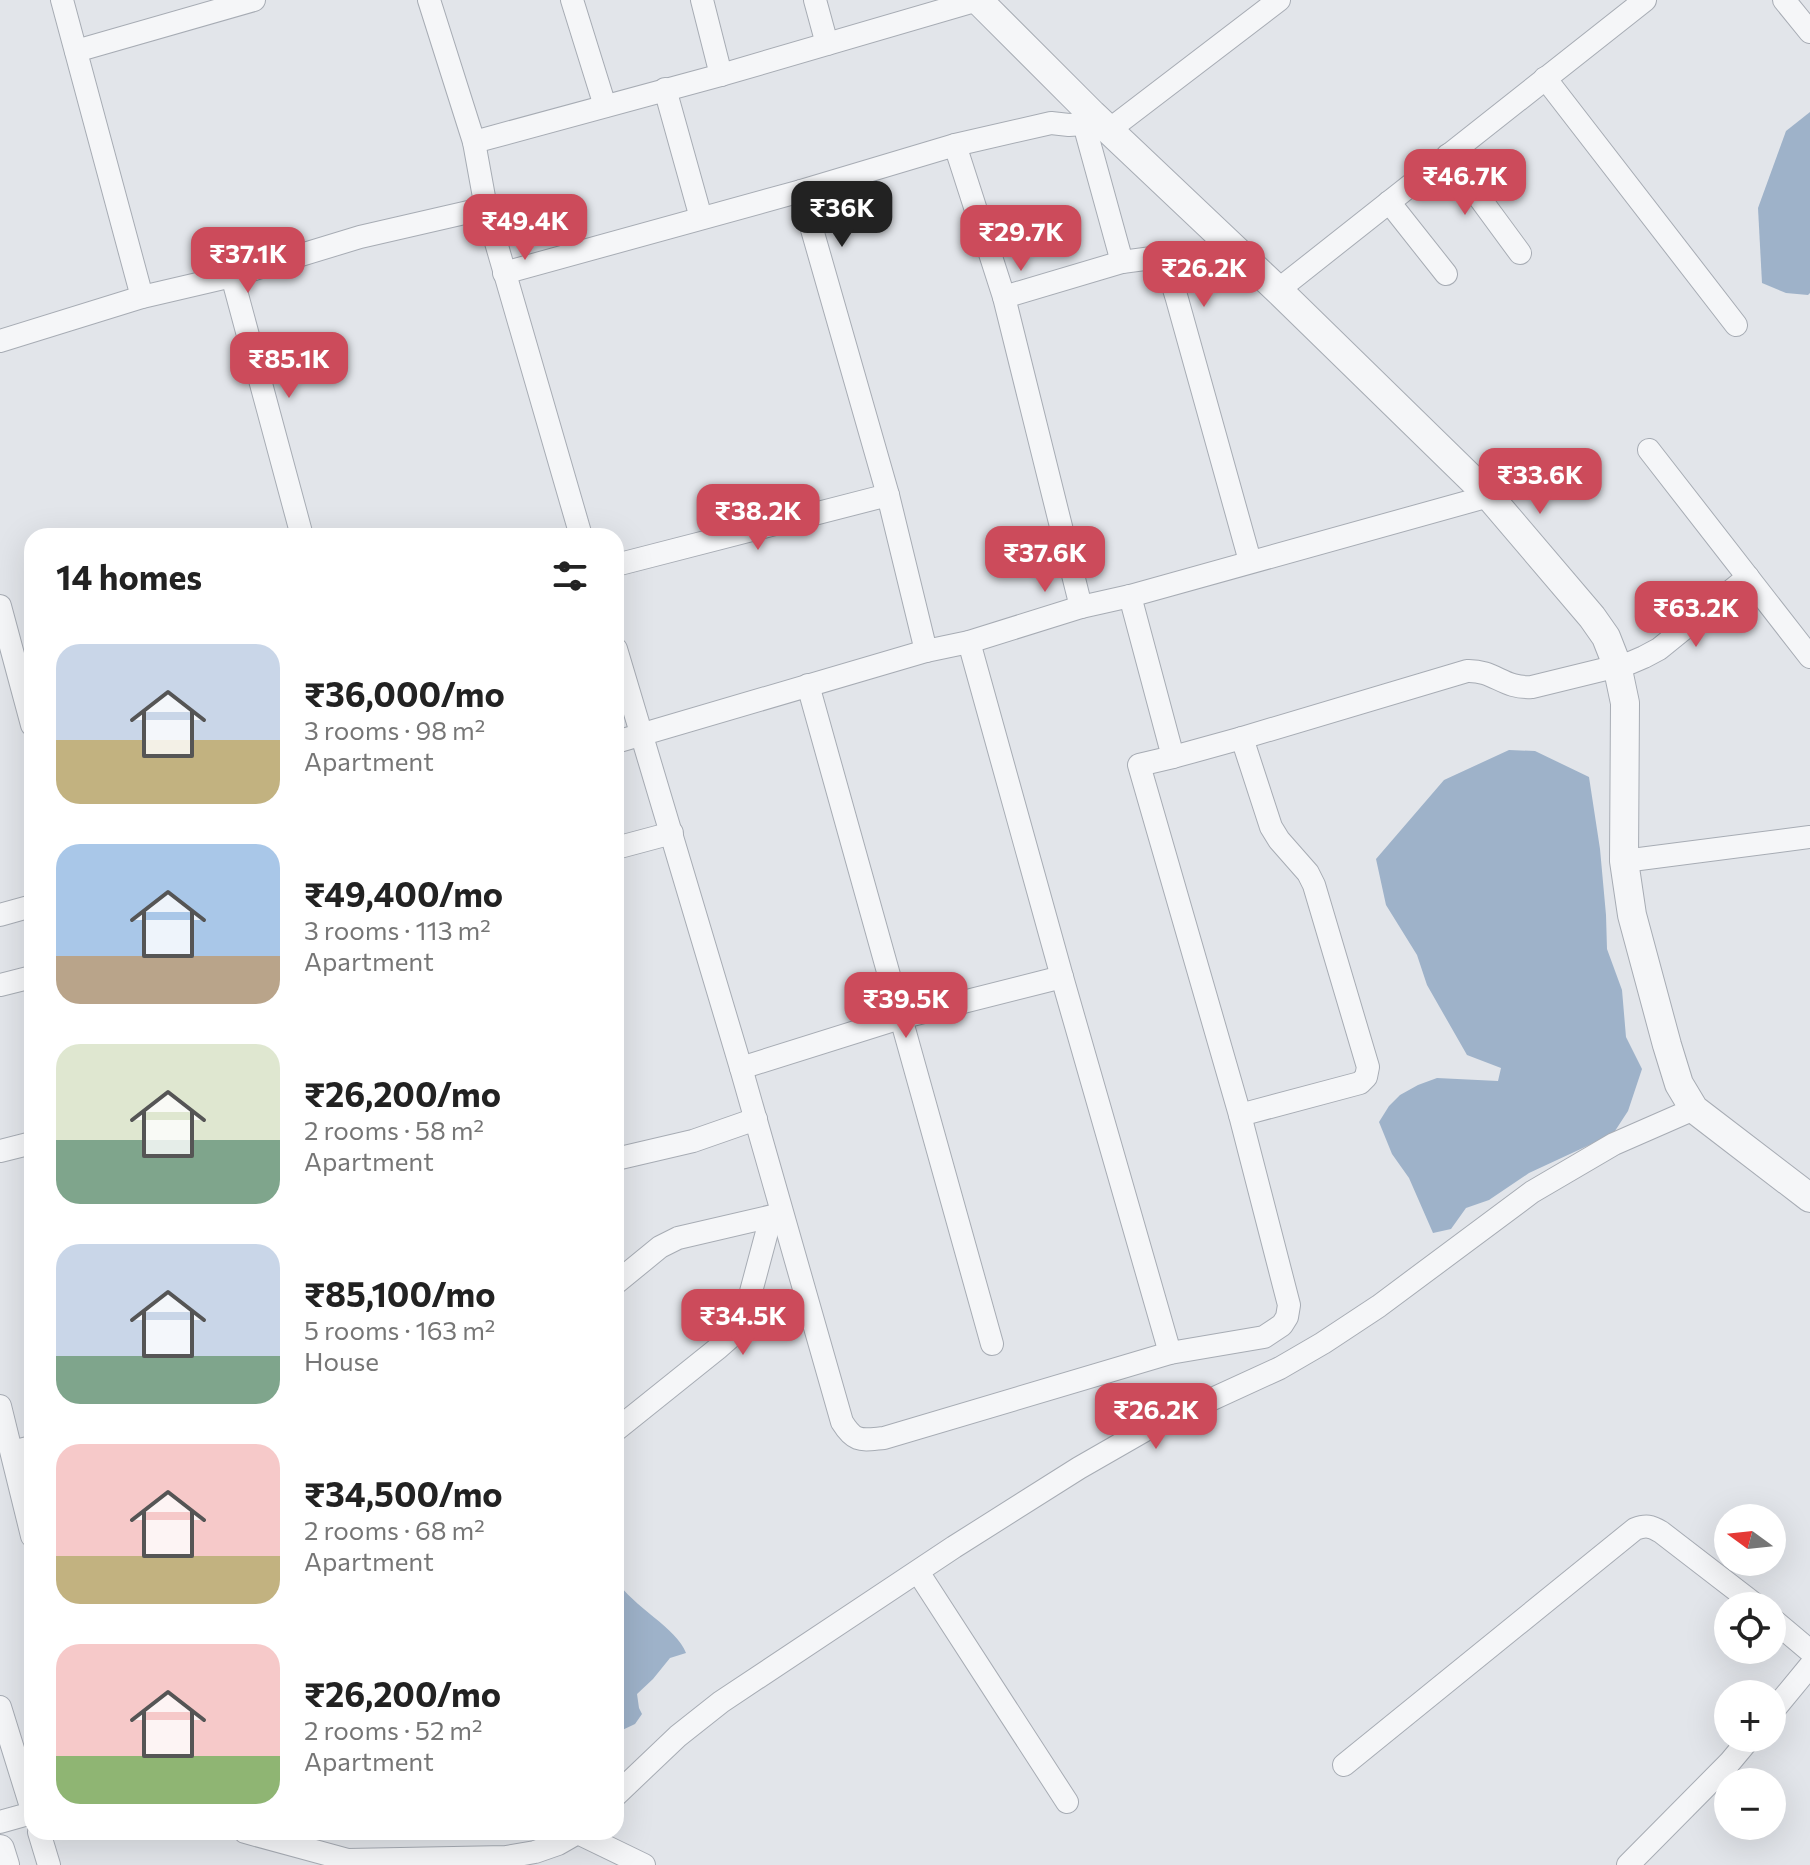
<!DOCTYPE html>
<html lang="en">
<head>
<meta charset="utf-8">
<style>
  :root { --surface:#fff; --page:#f2f2f2; --text:#222; --muted:#767676; --accent:#cc4b5b }
  body { margin:0; font-family:Commissioner,sans-serif; background:var(--page); color:var(--text); height:100vh; display:flex; flex-direction:column; font-size:30px; white-space:nowrap }
  * { box-sizing:border-box; margin:0 }
  p { font-size:26px; color:var(--muted) }
  .icon { flex:none; width:44px; height:44px; fill:none; stroke:currentColor; stroke-width:2; stroke-linecap:round; stroke-linejoin:round }
  .map { position:relative; flex:1; overflow:hidden }
  .drawer { position:absolute; left:24px; top:528px; width:600px; height:1312px; display:flex; flex-direction:column; background:var(--surface); border-radius:24px; box-shadow:0 8px 32px #0002 }
  .drawer>* { flex:none }
  .needle { width:52px; rotate:285deg }
  .buttons { position:absolute; left:1714px; top:1504px; display:grid; gap:16px }
  .buttons a { display:grid; place-items:center; width:72px; height:72px; border-radius:50%; background:var(--surface); box-shadow:0 8px 32px #0002; font-size:40px }
  .price { position:absolute; translate:-50% -68px; padding:0 18px; border-radius:16px; background:var(--accent); color:#fff; font-size:26px; line-height:52px; filter:drop-shadow(0 2px 4px #0008) }
  .price::after { content:''; position:absolute; left:50%; top:48px; width:24px; height:18px; margin-left:-12px; background:inherit; clip-path:polygon(0 0,100% 0,50% 100%) }
  .price.active { background:#222; color:#fff }
  ul { padding:0; list-style:none }
  li { display:flex; align-items:center; gap:24px; height:200px; padding:0 32px }
  li span { display:grid; place-items:center; flex:none; width:224px; height:160px; border-radius:24px; color:#555 }
  li>.icon { margin-inline-start:auto }
  span .icon { width:96px; height:96px; fill:#fffc; stroke-width:1 }
  li b { font-size:34px }
  h2 { display:flex; justify-content:space-between; align-items:center; height:96px; padding:0 32px; font-size:34px }
  .map>svg:first-child { display:block }
  .water { fill:#9eb2c9 }
  .lines { fill:none; stroke-linecap:round; stroke-linejoin:round }
  .minor-casing { stroke:#a7acb4; stroke-width:24 }
  .tertiary-casing { stroke:#a7acb4; stroke-width:30 }
  .minor { stroke:#f5f6f8; stroke-width:22 }
  .tertiary { stroke:#f5f6f8; stroke-width:28 }
</style>
</head>
<body>
<div class="map">
<svg width="1810" height="1865" viewBox="0 0 1810 1865">
  <rect width="100%" height="100%" fill="#e2e5ea"/>
  <g class="water">
    <polygon points="1810,112 1810,293 1808,295 1786,293 1762,283 1758,208 1786,131"/>
    <polygon points="1509,750 1535,751 1589,777 1600,849 1606,915 1607,949 1622,990 1626,1037 1642,1069 1628,1111 1613,1134 1529,1173 1489,1200 1466,1208 1451,1229 1433,1233 1409,1178 1392,1154 1379,1122 1389,1106 1400,1095 1418,1085 1437,1078 1498,1081 1501,1068 1467,1055 1427,985 1417,955 1386,905 1376,859 1444,780"/>
    <path d="M616 1580C632 1606 677 1628 686 1653L670 1658 653 1679 637 1694 639 1708 642 1714 635 1724 616 1733Z"/>
  </g>
  <g class="lines">
    <g class="minor-casing">
      <g id="minor">
        <polyline points="62,0 142,297"/>
        <polyline points="429,0 474,142 486,208 581,536"/>
        <polyline points="572,0 605,106"/>
        <polyline points="702,0 721,75"/>
        <polyline points="815,0 827,44"/>
        <polyline points="1784,0 1810,32"/>
        <polyline points="76,51 254,0"/>
        <polyline points="1545,78 1736,325"/>
        <polyline points="665,89 701,218"/>
        <polyline points="1084,124 1122,262"/>
        <polyline points="1109,130 1279,0"/>
        <polyline points="474,142 721,75 978,0"/>
        <polyline points="955,145 1051,123 1069,125 1084,124 1092,114"/>
        <polyline points="1448,155 1520,253"/>
        <polyline points="801,191 955,145 1004,297 1081,607"/>
        <polyline points="1389,202 1446,274"/>
        <polyline points="504,273 801,191 888,495 926,651"/>
        <polyline points="232,276 302,536"/>
        <polyline points="1278,290 1645,0"/>
        <polyline points="1004,297 1122,262 1152,258 1163,264 1170,276 1177,299 1250,561"/>
        <polyline points="0,341 142,297 232,276 360,237 486,208"/>
        <polyline points="1649,450 1810,657"/>
        <polyline points="616,565 888,495"/>
        <polyline points="0,606 32,725"/>
        <polyline points="969,642 1062,977 1170,1353"/>
        <path d="M616 649 741 1068 842 1422C855 1443 861 1440 884 1438L1170 1353 1264 1337 1282 1325 1287 1317 1289 1305 1240 1115 1139 765 1173 757 1130 596"/>
        <polyline points="808,685 992,1344"/>
        <polyline points="616,742 926,651 969,642 1081,607 1130,596 1489,496"/>
        <path d="M1173 757 1242 738 1467 671C1495 670 1503 689 1532 687L1630 663 1644 657 1659 649 1748 577"/>
        <polyline points="616,848 672,833"/>
        <polyline points="1624,861 1810,837"/>
        <polyline points="0,915 32,906"/>
        <polyline points="0,985 32,977"/>
        <polyline points="741,1068 900,1018 1062,977"/>
        <polyline points="1240,1115 1360,1083 1366,1077 1368,1067 1314,885 1308,873 1279,840 1271,827 1242,738"/>
        <polyline points="0,1151 32,1143"/>
        <polyline points="616,1159 693,1141 756,1119"/>
        <polyline points="616,1283 660,1247 678,1238 781,1214"/>
        <polyline points="0,1406 32,1536"/>
        <polyline points="616,1430 717,1349 734,1334 745,1314 771,1217"/>
        <polyline points="12,1452 32,1447"/>
        <polyline points="918,1572 1067,1802"/>
        <polyline points="1772,1619 1810,1651"/>
        <polyline points="0,1707 32,1810"/>
        <polyline points="1772,1712 1810,1666"/>
        <path d="M1344 1765 1635 1529C1646 1525 1651 1526 1661 1532L1757 1606"/>
        <polyline points="616,1795 678,1736 721,1702 954,1547 1079,1468 1147,1429 1280,1368 1323,1343 1379,1306 1532,1192 1614,1144 1694,1109"/>
        <polyline points="0,1822 32,1813"/>
        <polyline points="39,1832 49,1865"/>
        <polyline points="245,1832 348,1860 506,1857 535,1852 558,1844 579,1832"/>
        <polyline points="578,1833 644,1865"/>
        <polyline points="1628,1865 1730,1762 1750,1738"/>
      </g>
    </g>
    <g class="tertiary-casing">
      <g id="tertiary">
        <polyline points="978,0 1092,114 1278,290 1489,496 1592,617 1606,637 1617,665 1625,703 1624,861 1632,915 1667,1045 1679,1084 1694,1109 1810,1198"/>
        <polyline points="0,1849 5,1865"/>
      </g>
    </g>
    <use href="#minor" class="minor"/>
    <use href="#tertiary" class="tertiary"/>
  </g>
</svg>
<div class="buttons">
<a><svg class="needle" viewBox="-14 -14 28 28"><path d="M0-13l5 13h-10z" fill="#e53935"/><path d="M0 13l5-13h-10z" fill="#767676"/></svg></a>
<a><svg class="icon" aria-label="locate" viewBox="0 0 24 24"><circle cx="12" cy="12" r="6"/><path d="M12 2v4M12 18v4M2 12h4M18 12h4"/></svg></a>
<a>+</a>
<a>−</a>
</div>
<b class="price" style="left:1465px;top:217px">₹46.7K</b>
<b class="price active" style="left:842px;top:249px">₹36K</b>
<b class="price" style="left:525px;top:262px">₹49.4K</b>
<b class="price" style="left:1021px;top:273px">₹29.7K</b>
<b class="price" style="left:248px;top:295px">₹37.1K</b>
<b class="price" style="left:1204px;top:309px">₹26.2K</b>
<b class="price" style="left:289px;top:400px">₹85.1K</b>
<b class="price" style="left:1540px;top:516px">₹33.6K</b>
<b class="price" style="left:758px;top:552px">₹38.2K</b>
<b class="price" style="left:1045px;top:594px">₹37.6K</b>
<b class="price" style="left:1696px;top:649px">₹63.2K</b>
<b class="price" style="left:906px;top:1040px">₹39.5K</b>
<b class="price" style="left:743px;top:1357px">₹34.5K</b>
<b class="price" style="left:1156px;top:1451px">₹26.2K</b>
<section class="drawer">
<h2>14 homes<svg class="icon" aria-label="filters" viewBox="0 0 24 24"><path d="M4 7h16M4 17h16"/><circle cx="9" cy="7" r="2"/><circle cx="15" cy="17" r="2"/></svg></h2>
<ul>
<li><span style="background:linear-gradient(#c9d6e8 60%,#c2b280 0)"><svg class="icon" aria-label="home" viewBox="0 0 24 24"><path d="M3 11l9-7 9 7M6 9v11h12V9"/></svg></span><div><b>₹36,000/mo</b><p>3 rooms · 98 m²</p><p>Apartment</p></div></li>
<li><span style="background:linear-gradient(#a9c7e8 70%,#b9a48a 0)"><svg class="icon" aria-label="home" viewBox="0 0 24 24"><path d="M3 11l9-7 9 7M6 9v11h12V9"/></svg></span><div><b>₹49,400/mo</b><p>3 rooms · 113 m²</p><p>Apartment</p></div></li>
<li><span style="background:linear-gradient(#dfe7d0 60%,#7fa58c 0)"><svg class="icon" aria-label="home" viewBox="0 0 24 24"><path d="M3 11l9-7 9 7M6 9v11h12V9"/></svg></span><div><b>₹26,200/mo</b><p>2 rooms · 58 m²</p><p>Apartment</p></div></li>
<li><span style="background:linear-gradient(#c9d6e8 70%,#7fa58c 0)"><svg class="icon" aria-label="home" viewBox="0 0 24 24"><path d="M3 11l9-7 9 7M6 9v11h12V9"/></svg></span><div><b>₹85,100/mo</b><p>5 rooms · 163 m²</p><p>House</p></div></li>
<li><span style="background:linear-gradient(#f6c9c9 70%,#c2b280 0)"><svg class="icon" aria-label="home" viewBox="0 0 24 24"><path d="M3 11l9-7 9 7M6 9v11h12V9"/></svg></span><div><b>₹34,500/mo</b><p>2 rooms · 68 m²</p><p>Apartment</p></div></li>
<li><span style="background:linear-gradient(#f6c9c9 70%,#8fb573 0)"><svg class="icon" aria-label="home" viewBox="0 0 24 24"><path d="M3 11l9-7 9 7M6 9v11h12V9"/></svg></span><div><b>₹26,200/mo</b><p>2 rooms · 52 m²</p><p>Apartment</p></div></li>
</ul>
</section>
</div>
</body>
</html>
